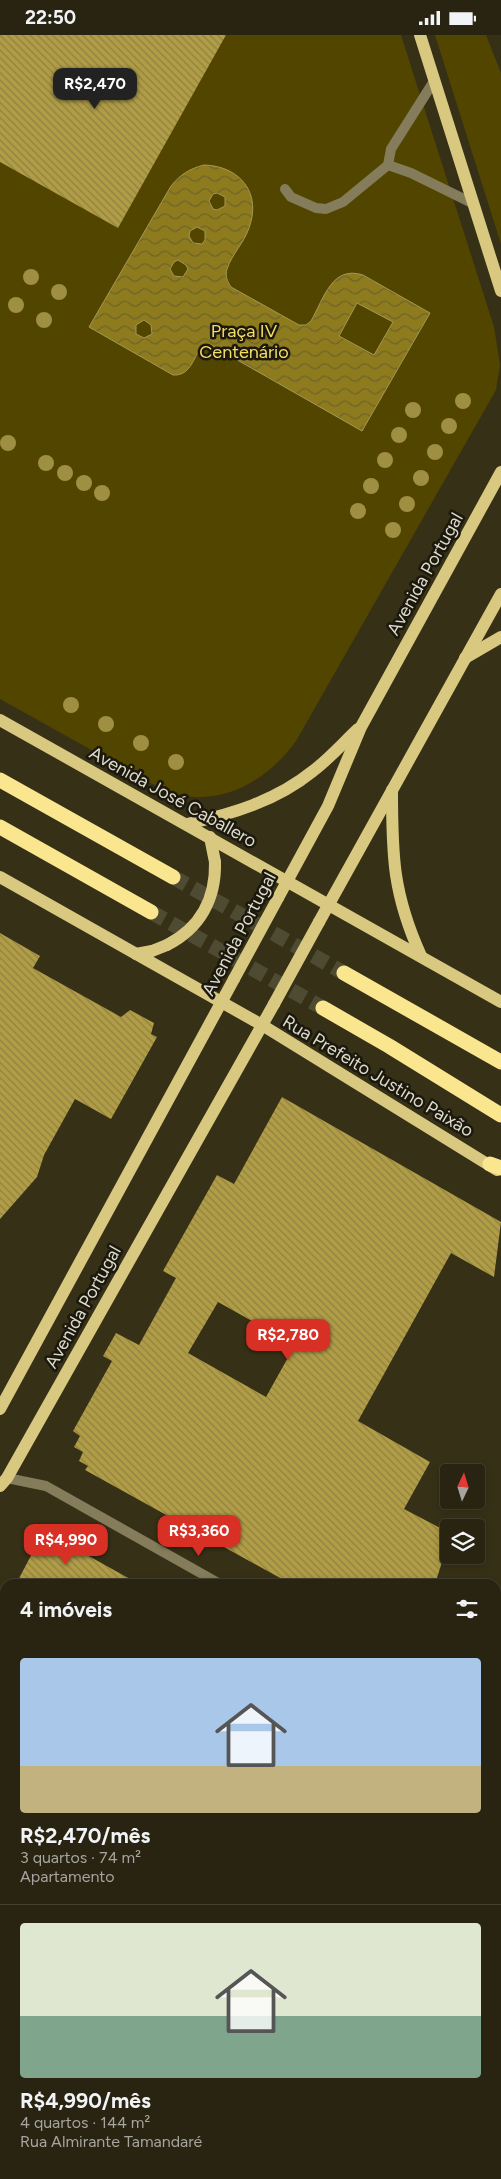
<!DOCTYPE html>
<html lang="pt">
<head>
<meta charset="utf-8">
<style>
  :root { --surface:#282411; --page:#302c1a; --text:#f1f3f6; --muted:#a5a49f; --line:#444131; --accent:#d93025 }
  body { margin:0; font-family:Figtree,sans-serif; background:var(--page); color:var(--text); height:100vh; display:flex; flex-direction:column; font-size:19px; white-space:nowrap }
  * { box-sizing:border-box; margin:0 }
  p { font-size:16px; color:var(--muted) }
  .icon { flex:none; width:28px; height:28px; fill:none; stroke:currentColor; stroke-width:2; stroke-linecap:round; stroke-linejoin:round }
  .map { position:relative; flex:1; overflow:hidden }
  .panel { position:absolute; left:0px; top:1544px; width:501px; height:601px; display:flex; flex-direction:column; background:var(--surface); border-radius:15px 15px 0 0; box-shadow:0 2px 8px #0003,0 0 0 1px var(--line) }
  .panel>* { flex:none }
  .needle { width:32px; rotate:4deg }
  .fabs { position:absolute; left:440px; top:1429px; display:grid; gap:10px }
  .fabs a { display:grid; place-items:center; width:45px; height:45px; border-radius:5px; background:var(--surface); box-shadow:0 2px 8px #0003,0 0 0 1px var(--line); font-size:25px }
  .price { position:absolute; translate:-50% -42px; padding:0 11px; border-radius:10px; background:var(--accent); color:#fff; font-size:16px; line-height:32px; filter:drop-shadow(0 1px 2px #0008) }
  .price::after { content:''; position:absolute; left:50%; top:30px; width:15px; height:11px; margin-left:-8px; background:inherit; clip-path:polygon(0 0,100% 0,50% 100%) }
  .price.current { background:#222; color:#fff }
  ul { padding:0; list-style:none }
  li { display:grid; align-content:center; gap:10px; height:265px; padding:0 20px }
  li+li { border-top:1px solid var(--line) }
  li span { display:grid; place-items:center; height:155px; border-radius:5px; color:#555 }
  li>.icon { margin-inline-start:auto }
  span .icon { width:90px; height:90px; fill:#fffc; stroke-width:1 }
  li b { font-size:21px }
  h2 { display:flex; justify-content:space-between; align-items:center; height:60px; padding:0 20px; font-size:21px }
  .status { display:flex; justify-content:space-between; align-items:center; height:35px; padding:0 25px; background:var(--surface); direction:ltr }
  .status svg { height:14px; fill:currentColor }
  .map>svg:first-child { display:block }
  .park { fill:#524500 }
  .water { fill:url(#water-waves); stroke:#a59852; fill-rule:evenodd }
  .building { fill:url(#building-back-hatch); fill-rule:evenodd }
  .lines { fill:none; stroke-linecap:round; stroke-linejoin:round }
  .highway-tunnel { stroke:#4f4a32; stroke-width:15; stroke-dasharray:15 8; stroke-linecap:butt }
  .lane { stroke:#847c5a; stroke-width:10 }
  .street { stroke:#847c5a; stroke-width:10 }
  .primary { stroke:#d8c880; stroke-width:12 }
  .highway { stroke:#f9e68e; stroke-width:15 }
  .primary-bridge { stroke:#d8c880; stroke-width:12 }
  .tree { fill:#9f8f42 }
  .labels { text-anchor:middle; stroke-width:5; stroke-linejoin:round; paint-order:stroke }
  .park-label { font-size:18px; fill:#f5dc66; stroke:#1b180d }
  .street-label { font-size:18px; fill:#dddacb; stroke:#1b180d }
</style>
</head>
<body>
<div class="status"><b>22:50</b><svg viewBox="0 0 49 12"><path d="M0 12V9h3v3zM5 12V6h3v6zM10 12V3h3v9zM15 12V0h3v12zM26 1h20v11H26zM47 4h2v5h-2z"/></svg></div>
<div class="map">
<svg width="501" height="2144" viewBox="0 0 501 2144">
  <defs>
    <pattern id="water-waves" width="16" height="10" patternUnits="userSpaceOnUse" patternTransform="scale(1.25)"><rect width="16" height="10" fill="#8d7b1e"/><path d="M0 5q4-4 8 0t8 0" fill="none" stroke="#6f642a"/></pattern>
    <pattern id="building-back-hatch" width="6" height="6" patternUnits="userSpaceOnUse" patternTransform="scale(1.25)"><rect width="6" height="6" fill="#b09d46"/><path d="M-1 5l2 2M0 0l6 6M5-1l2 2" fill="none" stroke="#8f8143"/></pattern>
  </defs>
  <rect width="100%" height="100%" fill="#363017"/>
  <g class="park">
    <path d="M0 0H401L494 292 500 330 496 355 296 706C266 748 216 775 165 756L0 664Z"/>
    <polygon points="435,0 486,0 501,38 501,209"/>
  </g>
  <path class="water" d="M204 130C240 131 262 158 249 193 244 208 232 219 227 234 225 241 227 246 231 252L299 290H306L311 286C324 263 332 230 363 240L430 278 362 396 211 310 200 313C193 326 189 341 173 340L89 292 171 151C181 139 189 134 204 130ZM217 158 225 162V171L217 175 213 174 209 166 213 159ZM197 192 205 196V205L202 209 193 208 189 201 190 196ZM178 225 186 230 188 234 183 242 174 241 170 234 174 227ZM357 268 393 287 374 320 339 301ZM144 285 151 290 152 299 144 303 136 299V290Z"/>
  <g class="building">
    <polygon points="0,0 226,0 118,193 0,127"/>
    <polygon points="0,898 40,921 33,933 121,982 130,975 154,988 151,999 157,1002 111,1084 75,1064 44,1120 37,1142 0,1184"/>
    <path d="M282 1062 501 1187 494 1242 451 1218 358 1386 430 1427 404 1474 446 1496 442 1527 435 1549H291L85 1435 88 1431 79 1426 83 1417 74 1412 80 1401 73 1396 112 1326 103 1321 116 1298 139 1310 176 1243 163 1236 217 1140 234 1149ZM218 1267 295 1310 266 1362 188 1318Z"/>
    <polygon points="44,1496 139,1549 16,1549"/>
  </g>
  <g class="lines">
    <g class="highway-tunnel">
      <polyline points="173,842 344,938"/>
      <polyline points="151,877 323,973"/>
    </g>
    <g class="lane">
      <polyline points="388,130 411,138 474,169"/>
      <polyline points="285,154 291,162 316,173 326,174 343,167 388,130 391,114 434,46"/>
    </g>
    <g class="street">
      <polyline points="7,1443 46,1451 220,1549"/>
      <polyline points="0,2017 5,2020"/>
      <polyline points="142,2144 144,2140"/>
    </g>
    <g class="primary">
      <polyline points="420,0 501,256"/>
      <polyline points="465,623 501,602"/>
      <polyline points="0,685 501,967"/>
      <path d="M392 755C392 822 393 859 421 921"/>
      <path d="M187 789C232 779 276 766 313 736 329 724 343 708 358 694"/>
      <polyline points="210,802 215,827"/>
      <polyline points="0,842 262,990 497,1135"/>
      <polyline points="278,863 328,771 361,692 501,437"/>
      <polyline points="319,887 501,559"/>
      <polyline points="136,919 152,916 167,910"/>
      <polyline points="0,1374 234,944"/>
      <polyline points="0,1451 7,1443 274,969"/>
    </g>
    <g class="highway">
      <polyline points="0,745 173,842"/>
      <polyline points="0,792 151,877"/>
      <polyline points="344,938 501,1027"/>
      <polyline points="323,973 389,1011 501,1080"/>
      <polyline points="490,1129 501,1133"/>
    </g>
    <g class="primary-bridge">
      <path d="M167 910C200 893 216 864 215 827"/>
      <polyline points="234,944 278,863"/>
      <polyline points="274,969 319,887"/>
    </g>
  </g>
  <g class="tree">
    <circle cx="31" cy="242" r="8"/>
    <circle cx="59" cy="257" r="8"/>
    <circle cx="16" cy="270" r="8"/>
    <circle cx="44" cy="285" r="8"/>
    <circle cx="463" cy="366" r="8"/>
    <circle cx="413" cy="375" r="8"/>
    <circle cx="449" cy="391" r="8"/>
    <circle cx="399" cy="400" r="8"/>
    <circle cx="8" cy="408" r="8"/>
    <circle cx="435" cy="417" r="8"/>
    <circle cx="385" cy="425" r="8"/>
    <circle cx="46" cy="428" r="8"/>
    <circle cx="65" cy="438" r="8"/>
    <circle cx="421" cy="443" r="8"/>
    <circle cx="84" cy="448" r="8"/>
    <circle cx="371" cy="451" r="8"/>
    <circle cx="102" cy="458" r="8"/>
    <circle cx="407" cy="469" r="8"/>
    <circle cx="358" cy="476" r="8"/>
    <circle cx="393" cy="495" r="8"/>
    <circle cx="71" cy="670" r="8"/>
    <circle cx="106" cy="689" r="8"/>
    <circle cx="141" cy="708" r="8"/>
    <circle cx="176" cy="727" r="8"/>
  </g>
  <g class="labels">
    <g class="park-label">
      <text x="244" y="302">Praça IV<tspan x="244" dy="21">Centenário</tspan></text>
    </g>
    <g class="street-label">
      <text transform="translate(425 539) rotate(-61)" y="6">Avenida Portugal</text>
      <text transform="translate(173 762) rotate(29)" y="6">Avenida José Caballero</text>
      <text transform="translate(239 899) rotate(-62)" y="6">Avenida Portugal</text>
      <text transform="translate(378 1041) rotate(31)" y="6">Rua Prefeito Justino Paixão</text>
      <text transform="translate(83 1272) rotate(-61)" y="6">Avenida Portugal</text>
    </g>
  </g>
</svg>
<div class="fabs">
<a><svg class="needle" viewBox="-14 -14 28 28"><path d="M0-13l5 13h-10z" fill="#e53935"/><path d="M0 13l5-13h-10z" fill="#a5a49f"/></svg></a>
<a><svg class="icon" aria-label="layers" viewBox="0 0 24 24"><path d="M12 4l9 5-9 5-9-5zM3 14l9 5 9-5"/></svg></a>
</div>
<b class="price current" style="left:95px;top:75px">R$2,470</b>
<b class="price" style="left:288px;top:1326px">R$2,780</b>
<b class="price" style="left:199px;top:1522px">R$3,360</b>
<b class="price" style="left:66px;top:1531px">R$4,990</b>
<section class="panel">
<h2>4 imóveis<svg class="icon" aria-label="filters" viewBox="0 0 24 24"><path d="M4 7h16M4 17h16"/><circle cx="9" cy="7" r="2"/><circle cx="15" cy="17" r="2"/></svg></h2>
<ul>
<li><span style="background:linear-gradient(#a9c7e8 70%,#c2b280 0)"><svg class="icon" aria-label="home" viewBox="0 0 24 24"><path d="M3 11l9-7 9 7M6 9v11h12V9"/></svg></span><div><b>R$2,470/mês</b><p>3 quartos · 74 m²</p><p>Apartamento</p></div></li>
<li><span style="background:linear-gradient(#dfe7d0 60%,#7fa58c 0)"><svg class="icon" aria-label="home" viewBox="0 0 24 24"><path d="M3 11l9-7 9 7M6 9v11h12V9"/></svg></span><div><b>R$4,990/mês</b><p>4 quartos · 144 m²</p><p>Rua Almirante Tamandaré</p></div></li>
</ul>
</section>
</div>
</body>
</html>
